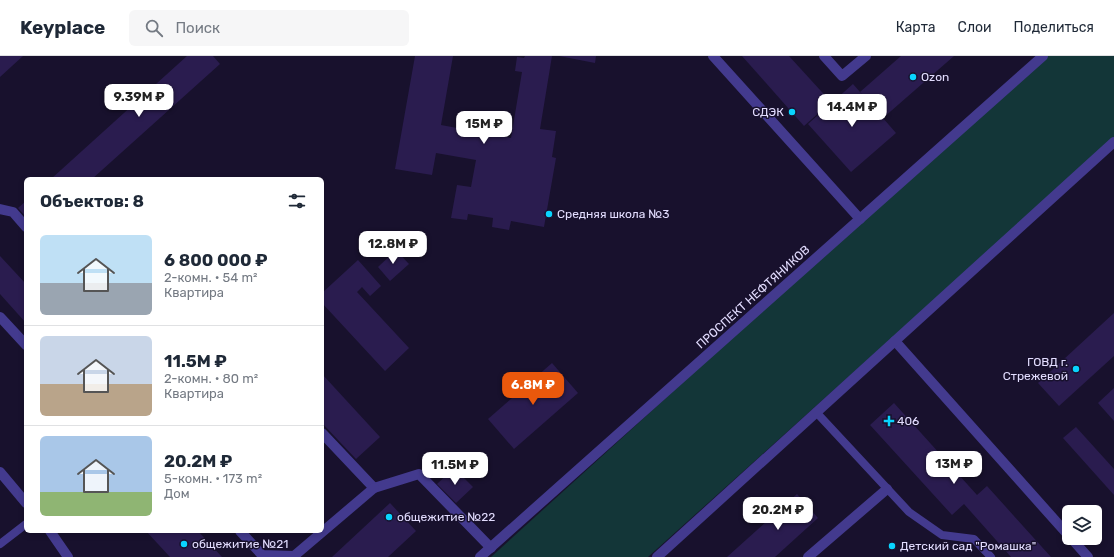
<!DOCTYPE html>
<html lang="ru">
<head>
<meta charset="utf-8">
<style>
  :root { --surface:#fff; --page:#f6f6f7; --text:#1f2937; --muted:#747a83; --line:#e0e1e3; --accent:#ea580c }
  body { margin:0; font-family:Rubik,sans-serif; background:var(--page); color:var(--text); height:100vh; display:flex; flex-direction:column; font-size:15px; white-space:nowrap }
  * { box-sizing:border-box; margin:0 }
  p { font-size:13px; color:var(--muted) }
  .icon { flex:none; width:22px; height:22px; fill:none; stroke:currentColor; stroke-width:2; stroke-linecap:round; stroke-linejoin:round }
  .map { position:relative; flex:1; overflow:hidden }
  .drawer { position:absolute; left:24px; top:121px; width:300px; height:356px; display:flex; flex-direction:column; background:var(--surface); border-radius:6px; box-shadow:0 2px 6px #0003 }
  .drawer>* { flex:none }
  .buttons { position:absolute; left:1062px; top:449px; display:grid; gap:8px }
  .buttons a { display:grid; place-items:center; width:40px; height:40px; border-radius:6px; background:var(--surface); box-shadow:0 2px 6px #0003; font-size:20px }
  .price { position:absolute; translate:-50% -34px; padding:0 9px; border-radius:8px; background:#fff; color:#222; font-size:13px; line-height:26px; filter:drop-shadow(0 1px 2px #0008) }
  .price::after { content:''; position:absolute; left:50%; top:24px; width:12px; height:9px; margin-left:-6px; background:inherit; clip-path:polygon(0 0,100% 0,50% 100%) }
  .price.selected { background:var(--accent); color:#fff }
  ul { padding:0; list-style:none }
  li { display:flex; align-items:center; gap:12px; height:100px; padding:0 16px }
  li+li { border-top:1px solid var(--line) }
  li span { display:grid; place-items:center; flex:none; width:112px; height:80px; border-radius:6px; color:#555 }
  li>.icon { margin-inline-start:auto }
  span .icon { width:48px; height:48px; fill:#fffc; stroke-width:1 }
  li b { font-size:17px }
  h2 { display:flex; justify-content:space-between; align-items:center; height:48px; padding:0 16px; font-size:17px }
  header { display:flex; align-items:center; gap:24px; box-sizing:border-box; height:56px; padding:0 20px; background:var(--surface); border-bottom:1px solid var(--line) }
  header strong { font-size:19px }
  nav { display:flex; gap:22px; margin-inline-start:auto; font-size:14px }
  .search { width:280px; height:36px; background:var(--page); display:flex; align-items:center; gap:10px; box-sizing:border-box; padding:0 14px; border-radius:6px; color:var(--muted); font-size:15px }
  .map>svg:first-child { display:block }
  .green { fill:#133638 }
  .building { fill:#2a1c4f }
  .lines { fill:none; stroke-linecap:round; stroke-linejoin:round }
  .service { stroke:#433a8e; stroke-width:8 }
  .minor { stroke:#433a8e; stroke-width:10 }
  .tertiary { stroke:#433a8e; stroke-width:10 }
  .poi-dot { fill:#09d4ff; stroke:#18112d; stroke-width:1.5 }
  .labels { text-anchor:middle; stroke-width:3; stroke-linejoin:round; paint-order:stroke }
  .poi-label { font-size:12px; fill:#e3ddff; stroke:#18112d; text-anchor:start }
  .street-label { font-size:12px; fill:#e3ddff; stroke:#18112d }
</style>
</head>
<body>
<header>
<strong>Keyplace</strong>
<div class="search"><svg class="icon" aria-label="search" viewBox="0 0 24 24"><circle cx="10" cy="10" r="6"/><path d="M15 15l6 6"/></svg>Поиск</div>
<nav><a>Карта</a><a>Слои</a><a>Поделиться</a></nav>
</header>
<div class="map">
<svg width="1114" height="501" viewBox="0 0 1114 501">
  <rect width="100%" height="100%" fill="#18112d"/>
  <polygon class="green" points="1042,0 1114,0 1114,82 648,501 491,501"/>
  <g class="building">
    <polygon points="0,0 23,0 0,21"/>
    <polygon points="187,0 213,0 220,8 92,123 51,123"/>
    <polygon points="415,0 453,0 441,69 511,82 522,16 515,15 517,1 524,2 525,0 552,0 540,73 556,75 552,101 556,102 544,171 511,165 509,174 492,171 493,162 468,158 467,164 451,162 457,129 471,131 476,104 436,97 432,119 395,113"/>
    <polygon points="559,0 596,0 595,7"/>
    <polygon points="742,0 789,0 831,46 804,70"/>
    <polygon points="901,0 954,0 883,62 860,36"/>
    <polygon points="853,28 896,77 851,116 808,68"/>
    <polygon points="26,145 26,161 18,152"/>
    <polygon points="396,194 409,208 390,225 378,211"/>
    <polygon points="0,200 26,228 26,267 0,238"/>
    <polygon points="358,204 381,230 370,240 362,231 357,236 409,292 385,315 322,247 322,237"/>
    <polygon points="1114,257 1114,300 1059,350 1038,327"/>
    <polygon points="552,307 578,337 514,393 488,363"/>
    <polygon points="322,318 380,381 356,403 322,367"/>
    <polygon points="1114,332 1114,365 1098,347"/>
    <polygon points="894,347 977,439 987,430 1051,501 1011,501 964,448 952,459 870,369"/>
    <polygon points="1076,371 1114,413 1114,439 1063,382"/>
    <polygon points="454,412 473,431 456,447 437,428"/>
    <polygon points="797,438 818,462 775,501 727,501"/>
    <polygon points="390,447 416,475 388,501 332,501"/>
    <polygon points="146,475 198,475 222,501 170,501"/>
  </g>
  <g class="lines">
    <g class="service">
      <polyline points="816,356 909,456 942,479 974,483 991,501"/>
      <polyline points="0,488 26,468"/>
    </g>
    <g class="minor">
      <polyline points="713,0 860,163"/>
      <polyline points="824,0 842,20 866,0"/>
      <polyline points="0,153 13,156 26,171"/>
      <polyline points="0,261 26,289"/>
      <polyline points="895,285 1069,480"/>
      <polyline points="322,377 374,432 419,418 491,492"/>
      <polyline points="240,475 262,499 294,500 374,432"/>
      <polyline points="1071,482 1088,501"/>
      <polyline points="480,501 1043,0"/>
      <polyline points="657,501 1114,86"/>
      <polyline points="808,501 887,433"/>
    </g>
    <g class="tertiary">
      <polyline points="0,416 26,447"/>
      <polyline points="50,475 68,501"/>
    </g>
  </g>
  <g class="poi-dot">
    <circle cx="913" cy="21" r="4"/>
    <circle cx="792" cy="56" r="4"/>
    <circle cx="549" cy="158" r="4"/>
    <circle cx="1076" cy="313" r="4"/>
    <path d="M887 359h4v4h4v4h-4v4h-4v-4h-4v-4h4z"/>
    <circle cx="389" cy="461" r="4"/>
    <circle cx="184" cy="488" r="4"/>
    <circle cx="892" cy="490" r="4"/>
  </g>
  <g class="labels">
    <g class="poi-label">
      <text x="921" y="25">Ozon</text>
      <text x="784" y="60" text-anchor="end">СДЭК</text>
      <text x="557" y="162">Средняя школа №3</text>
      <text x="1068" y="310" text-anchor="end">ГОВД г.<tspan x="1068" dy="14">Стрежевой</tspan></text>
      <text x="897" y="369">406</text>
      <text x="397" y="465">общежитие №22</text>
      <text x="192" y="492">общежитие №21</text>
      <text x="900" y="494">Детский сад "Ромашка"</text>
    </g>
    <g class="street-label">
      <text transform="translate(753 241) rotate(-42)" y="4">ПРОСПЕКТ НЕФТЯНИКОВ</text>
    </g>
  </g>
</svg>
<div class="buttons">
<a><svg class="icon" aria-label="layers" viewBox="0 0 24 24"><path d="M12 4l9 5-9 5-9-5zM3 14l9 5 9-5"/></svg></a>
</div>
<b class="price" style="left:139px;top:62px">9.39M ₽</b>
<b class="price" style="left:852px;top:72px">14.4M ₽</b>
<b class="price" style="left:484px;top:89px">15M ₽</b>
<b class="price" style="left:393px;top:209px">12.8M ₽</b>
<b class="price selected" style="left:533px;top:350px">6.8M ₽</b>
<b class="price" style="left:954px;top:429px">13M ₽</b>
<b class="price" style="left:455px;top:430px">11.5M ₽</b>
<b class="price" style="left:778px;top:475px">20.2M ₽</b>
<section class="drawer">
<h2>Объектов: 8<svg class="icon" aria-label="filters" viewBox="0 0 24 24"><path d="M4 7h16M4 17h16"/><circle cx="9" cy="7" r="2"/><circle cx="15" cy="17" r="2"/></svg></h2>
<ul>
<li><span style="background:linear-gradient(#bfe0f5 60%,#9aa5b1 0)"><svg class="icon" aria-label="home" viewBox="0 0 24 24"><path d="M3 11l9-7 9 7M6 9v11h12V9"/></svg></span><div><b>6 800 000 ₽</b><p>2-комн. · 54 m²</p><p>Квартира</p></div></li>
<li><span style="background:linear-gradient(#c9d6e8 60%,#b9a48a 0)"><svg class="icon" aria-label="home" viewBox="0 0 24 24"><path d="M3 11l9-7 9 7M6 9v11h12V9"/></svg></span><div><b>11.5M ₽</b><p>2-комн. · 80 m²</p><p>Квартира</p></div></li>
<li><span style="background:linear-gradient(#a9c7e8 70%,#8fb573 0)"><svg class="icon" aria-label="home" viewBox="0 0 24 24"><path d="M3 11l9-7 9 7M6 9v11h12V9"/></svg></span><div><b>20.2M ₽</b><p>5-комн. · 173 m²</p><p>Дом</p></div></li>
</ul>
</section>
</div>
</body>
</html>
